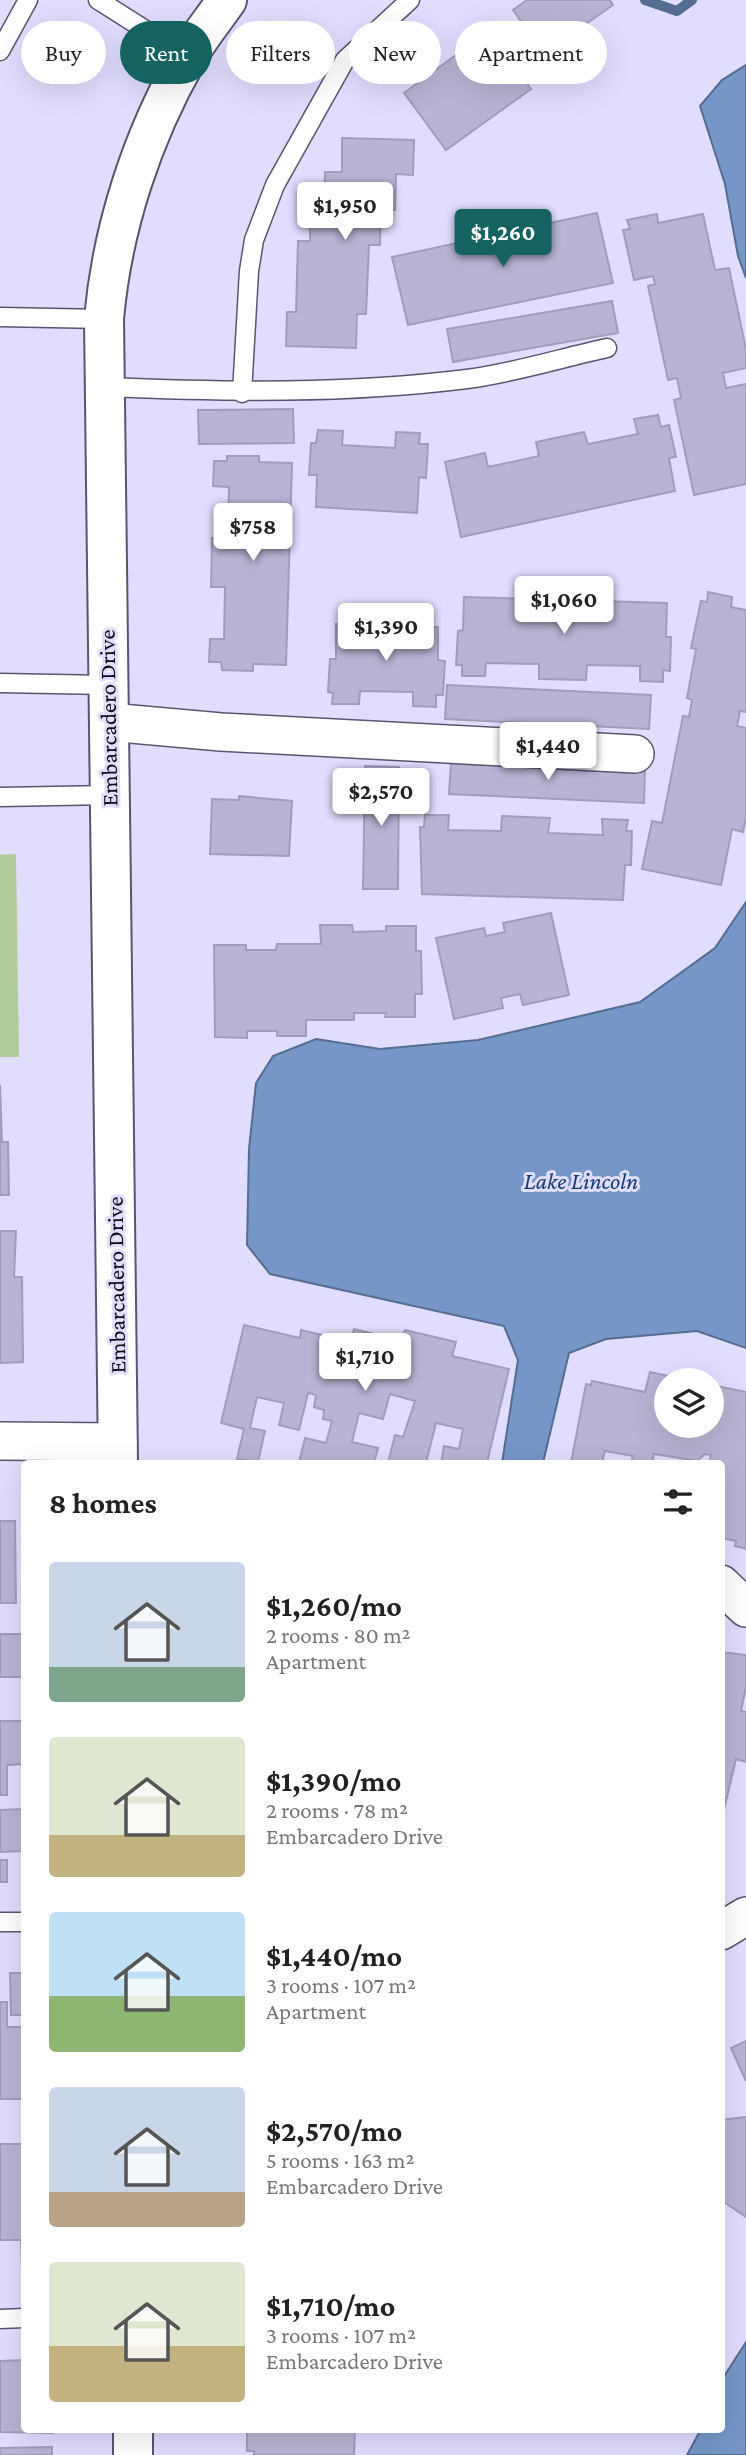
<!DOCTYPE html>
<html lang="en">
<head>
<meta charset="utf-8">
<style>
  :root { --surface:#fff; --page:#f2f2f2; --text:#222; --muted:#767676; --accent:#146361 }
  body { margin:0; font-family:"Crimson Pro",serif; background:var(--page); color:var(--text); height:100vh; display:flex; flex-direction:column; font-size:26px; white-space:nowrap }
  * { box-sizing:border-box; margin:0 }
  p { font-size:23px; color:var(--muted) }
  .icon { flex:none; width:38px; height:38px; fill:none; stroke:currentColor; stroke-width:2; stroke-linecap:round; stroke-linejoin:round }
  .map { position:relative; flex:1; overflow:hidden }
  .drawer { position:absolute; left:21px; top:1460px; width:704px; height:973px; display:flex; flex-direction:column; background:var(--surface); border-radius:7px; box-shadow:0 7px 28px #0002 }
  .drawer>* { flex:none }
  .hud { position:absolute; left:21px; top:21px; width:705px; height:63px; display:flex; gap:14px }
  .tools { position:absolute; left:654px; top:1368px; display:grid; gap:14px }
  .tools a { display:grid; place-items:center; width:70px; height:70px; border-radius:50%; background:var(--surface); box-shadow:0 7px 28px #0002; font-size:35px }
  .price { position:absolute; translate:-50% -60px; padding:0 16px; border-radius:7px; background:#fff; color:#222; font-size:23px; line-height:46px; filter:drop-shadow(0 2px 4px #0008) }
  .price::after { content:''; position:absolute; left:50%; top:42px; width:21px; height:16px; margin-left:-10px; background:inherit; clip-path:polygon(0 0,100% 0,50% 100%) }
  .price.on { background:var(--accent); color:#fff }
  ul { padding:0; list-style:none }
  li { display:flex; align-items:center; gap:21px; height:175px; padding:0 28px }
  li span { display:grid; place-items:center; flex:none; width:196px; height:140px; border-radius:7px; color:#555 }
  li>.icon { margin-inline-start:auto }
  span .icon { width:84px; height:84px; fill:#fffc; stroke-width:1 }
  li b { font-size:30px }
  h2 { display:flex; justify-content:space-between; align-items:center; height:84px; padding:0 28px; font-size:30px }
  .pill { padding:0 24px; border-radius:32px; background:var(--surface); box-shadow:0 7px 28px #0002; font-size:24px; line-height:63px }
  .pill.on { background:var(--accent); color:#fff }
  .map>svg:first-child { display:block }
  .green { fill:#b1cc9a }
  .water { fill:#7596c7; stroke:#566d92; stroke-width:2 }
  .lines { fill:none; stroke-linecap:round; stroke-linejoin:round }
  .stream { stroke:#566d92; stroke-width:10 }
  .building { fill:#b8b4d4; stroke:#a19dbc; stroke-width:2 }
  .lane-casing { stroke:#595571; stroke-width:21 }
  .street-casing { stroke:#595571; stroke-width:40 }
  .secondary-casing { stroke:#595571; stroke-width:42 }
  .lane { stroke:#fff; stroke-width:18 }
  .street { stroke:#fff; stroke-width:37 }
  .secondary { stroke:#fff; stroke-width:38 }
  .labels { text-anchor:middle; stroke-width:6; stroke-linejoin:round; paint-order:stroke }
  .street-label { font-size:23px; fill:#0e0c17; stroke:#e1ddfe }
  .water-label { font-size:24px; font-style:italic; fill:#133e79; stroke:#e1ddfe }
</style>
</head>
<body>
<div class="map">
<svg width="746" height="2455" viewBox="0 0 746 2455">
  <rect width="100%" height="100%" fill="#e1ddfe"/>
  <polygon class="green" points="16,854 19,1057 0,1057 0,855"/>
  <g class="water">
    <polygon points="746,65 746,278 738,256 725,184 700,106 722,80"/>
    <polygon points="746,902 746,1348 697,1331 606,1339 569,1353 543,1463 502,1463 518,1360 504,1326 270,1274 247,1245 248,1198 249,1149 256,1083 273,1056 316,1039 380,1049 478,1040 640,1002 715,948"/>
    <polygon points="746,2342 746,2455 687,2455 701,2429 721,2429 721,2381"/>
  </g>
  <g class="lines">
    <polyline class="stream" points="645,0 677,11 692,0"/>
  </g>
  <g class="building">
    <polygon points="527,0 610,0 613,5 556,45 552,39 540,48 513,10"/>
    <polygon points="489,31 531,89 446,150 404,93"/>
    <polygon points="342,138 414,140 413,175 396,174 395,210 381,210 380,245 369,245 366,314 357,314 356,348 286,346 287,312 296,312 298,241 310,241 310,206 324,207 325,172 342,172"/>
    <polygon points="597,213 613,283 408,325 392,257"/>
    <polygon points="657,214 658,223 703,214 715,270 729,268 746,349 746,368 723,373 726,388 746,384 746,484 694,495 674,400 681,398 677,378 668,380 648,286 655,284 653,276 634,280 623,230 630,229 627,220"/>
    <polygon points="612,301 618,333 453,362 447,329"/>
    <polygon points="293,409 294,443 199,444 198,410"/>
    <polygon points="658,415 661,427 669,425 676,457 669,458 675,491 461,537 445,462 485,453 488,467 539,456 536,442 584,432 588,444 638,434 634,419"/>
    <polygon points="318,430 343,431 342,445 395,448 396,432 420,433 419,444 428,444 426,478 419,477 417,513 316,507 317,475 309,475 311,443 316,443"/>
    <polygon points="227,456 259,456 259,462 292,463 286,665 253,664 253,671 222,670 221,662 209,662 210,639 224,639 225,587 211,587 212,538 228,539 229,487 213,486 214,461 227,461"/>
    <polygon points="708,592 732,597 731,607 746,610 746,712 740,711 737,726 746,728 746,818 743,832 732,829 721,885 642,869 652,821 662,823 683,716 689,717 692,700 687,698 696,649 691,648 701,601 707,602"/>
    <polygon points="464,597 667,603 666,637 671,637 670,671 663,670 663,682 640,681 640,666 587,665 586,680 539,679 539,664 486,663 485,676 462,676 462,665 456,665 458,631 463,630"/>
    <polygon points="336,624 438,627 438,660 445,661 443,695 436,695 436,707 413,706 413,692 360,691 359,704 332,704 333,693 328,692 330,659 336,659"/>
    <polygon points="447,685 651,695 649,729 445,719"/>
    <polygon points="451,762 645,770 644,803 449,794"/>
    <polygon points="365,766 399,767 398,889 363,889"/>
    <polygon points="239,796 292,801 289,856 210,854 212,799 239,800"/>
    <polygon points="425,815 449,815 448,830 501,831 502,816 550,818 548,833 603,835 602,819 628,820 626,831 632,831 631,865 625,865 623,900 422,894 420,827 424,827"/>
    <polygon points="551,913 569,995 523,1005 520,994 501,998 503,1008 454,1019 436,938 484,928 486,936 505,932 503,923"/>
    <polygon points="320,925 352,925 353,932 386,931 386,926 416,926 416,951 421,951 422,994 415,994 415,1017 385,1017 386,1013 354,1013 354,1020 306,1020 306,1036 277,1036 277,1031 247,1031 247,1038 215,1037 214,945 246,945 246,950 276,950 277,944 321,944"/>
    <polygon points="0,1085 2,1142 8,1142 9,1195 0,1195"/>
    <polygon points="0,1231 16,1231 14,1277 22,1277 23,1362 0,1363"/>
    <polygon points="244,1325 300,1338 301,1330 351,1342 354,1329 402,1341 405,1330 456,1342 452,1356 509,1369 487,1463 441,1463 444,1446 459,1449 463,1429 436,1423 426,1463 388,1463 395,1435 403,1437 415,1401 390,1394 383,1419 359,1413 352,1442 378,1448 374,1463 299,1463 305,1438 326,1443 332,1421 323,1419 324,1410 314,1407 316,1395 308,1393 299,1430 279,1425 284,1403 257,1397 250,1428 265,1431 258,1462 262,1463 237,1459 244,1429 221,1423"/>
    <polygon points="650,1372 692,1381 667,1381 667,1426 712,1426 712,1385 746,1392 746,1549 735,1546 736,1541 721,1538 721,1463 709,1463 711,1455 705,1454 697,1461 654,1454 652,1463 631,1463 633,1456 605,1451 602,1463 571,1463 586,1384 591,1385 592,1381 645,1392"/>
    <polygon points="0,1521 15,1521 16,1603 0,1603"/>
    <rect x="0" y="1634" width="24" height="43"/>
    <polygon points="721,1652 746,1655 746,1686 741,1711 746,1712 746,1762 736,1759 722,1818"/>
    <polygon points="0,1721 24,1721 24,1764 7,1765 7,1795 0,1795"/>
    <polygon points="24,1809 24,1851 0,1852 0,1810"/>
    <rect x="0" y="1860" width="7" height="22"/>
    <polygon points="10,1973 24,1973 24,2015 11,2015"/>
    <polygon points="0,2002 7,2002 7,2027 24,2027 24,2099 0,2099"/>
    <polygon points="746,2041 746,2081 731,2048"/>
    <polygon points="746,2117 746,2217 721,2200 721,2120"/>
    <polygon points="0,2144 24,2144 24,2268 22,2268 21,2240 0,2240"/>
    <polygon points="24,2360 24,2429 53,2429 53,2433 0,2432 0,2361"/>
    <polygon points="247,2429 355,2429 354,2455 254,2455 254,2451 247,2451"/>
    <polygon points="52,2447 52,2455 0,2455 0,2448"/>
  </g>
  <g class="lines">
    <g class="lane-casing">
      <g id="lane">
        <polyline points="98,0 188,57"/>
        <polyline points="0,51 28,0"/>
        <polyline points="0,317 104,319"/>
        <path d="M105 387C226 392 346 394 467 379 514 373 561 358 607 348"/>
        <polyline points="242,393 249,271 254,240 275,185 345,60 410,0"/>
        <polyline points="0,683 107,685"/>
        <polyline points="0,797 110,795"/>
        <polyline points="0,1922 24,1922"/>
        <polyline points="0,2319 24,2318"/>
      </g>
    </g>
    <g class="street-casing">
      <g id="street">
        <polyline points="109,722 221,732 635,754"/>
        <polyline points="0,1441 118,1442"/>
        <polyline points="721,1584 746,1608"/>
        <polyline points="721,1931 746,1916"/>
      </g>
    </g>
    <g class="secondary-casing">
      <g id="secondary">
        <path d="M118 1463 104 319C112 228 142 137 187 58 198 38 214 19 227 0"/>
        <polyline points="133,2429 133,2455"/>
      </g>
    </g>
    <use href="#lane" class="lane"/>
    <use href="#street" class="street"/>
    <use href="#secondary" class="secondary"/>
  </g>
  <g class="labels">
    <g class="street-label">
      <text transform="translate(108 718) rotate(-91)" y="8">Embarcadero Drive</text>
      <text transform="translate(116 1285) rotate(-91)" y="8">Embarcadero Drive</text>
    </g>
    <g class="water-label">
      <text x="581" y="1189">Lake Lincoln</text>
    </g>
  </g>
</svg>
<div class="tools">
<a><svg class="icon" aria-label="layers" viewBox="0 0 24 24"><path d="M12 4l9 5-9 5-9-5zM3 14l9 5 9-5"/></svg></a>
</div>
<b class="price" style="left:345px;top:242px">$1,950</b>
<b class="price on" style="left:503px;top:269px">$1,260</b>
<b class="price" style="left:253px;top:563px">$758</b>
<b class="price" style="left:564px;top:636px">$1,060</b>
<b class="price" style="left:386px;top:663px">$1,390</b>
<b class="price" style="left:548px;top:782px">$1,440</b>
<b class="price" style="left:381px;top:828px">$2,570</b>
<b class="price" style="left:365px;top:1393px">$1,710</b>
<div class="hud">
<a class="pill">Buy</a>
<a class="pill on">Rent</a>
<a class="pill">Filters</a>
<a class="pill">New</a>
<a class="pill">Apartment</a>
</div>
<section class="drawer">
<h2>8 homes<svg class="icon" aria-label="filters" viewBox="0 0 24 24"><path d="M4 7h16M4 17h16"/><circle cx="9" cy="7" r="2"/><circle cx="15" cy="17" r="2"/></svg></h2>
<ul>
<li><span style="background:linear-gradient(#c9d6e8 75%,#7fa58c 0)"><svg class="icon" aria-label="home" viewBox="0 0 24 24"><path d="M3 11l9-7 9 7M6 9v11h12V9"/></svg></span><div><b>$1,260/mo</b><p>2 rooms · 80 m²</p><p>Apartment</p></div></li>
<li><span style="background:linear-gradient(#dfe7d0 70%,#c2b280 0)"><svg class="icon" aria-label="home" viewBox="0 0 24 24"><path d="M3 11l9-7 9 7M6 9v11h12V9"/></svg></span><div><b>$1,390/mo</b><p>2 rooms · 78 m²</p><p>Embarcadero Drive</p></div></li>
<li><span style="background:linear-gradient(#bfe0f5 60%,#8fb573 0)"><svg class="icon" aria-label="home" viewBox="0 0 24 24"><path d="M3 11l9-7 9 7M6 9v11h12V9"/></svg></span><div><b>$1,440/mo</b><p>3 rooms · 107 m²</p><p>Apartment</p></div></li>
<li><span style="background:linear-gradient(#c9d6e8 75%,#b9a48a 0)"><svg class="icon" aria-label="home" viewBox="0 0 24 24"><path d="M3 11l9-7 9 7M6 9v11h12V9"/></svg></span><div><b>$2,570/mo</b><p>5 rooms · 163 m²</p><p>Embarcadero Drive</p></div></li>
<li><span style="background:linear-gradient(#dfe7d0 60%,#c2b280 0)"><svg class="icon" aria-label="home" viewBox="0 0 24 24"><path d="M3 11l9-7 9 7M6 9v11h12V9"/></svg></span><div><b>$1,710/mo</b><p>3 rooms · 107 m²</p><p>Embarcadero Drive</p></div></li>
</ul>
</section>
</div>
</body>
</html>
